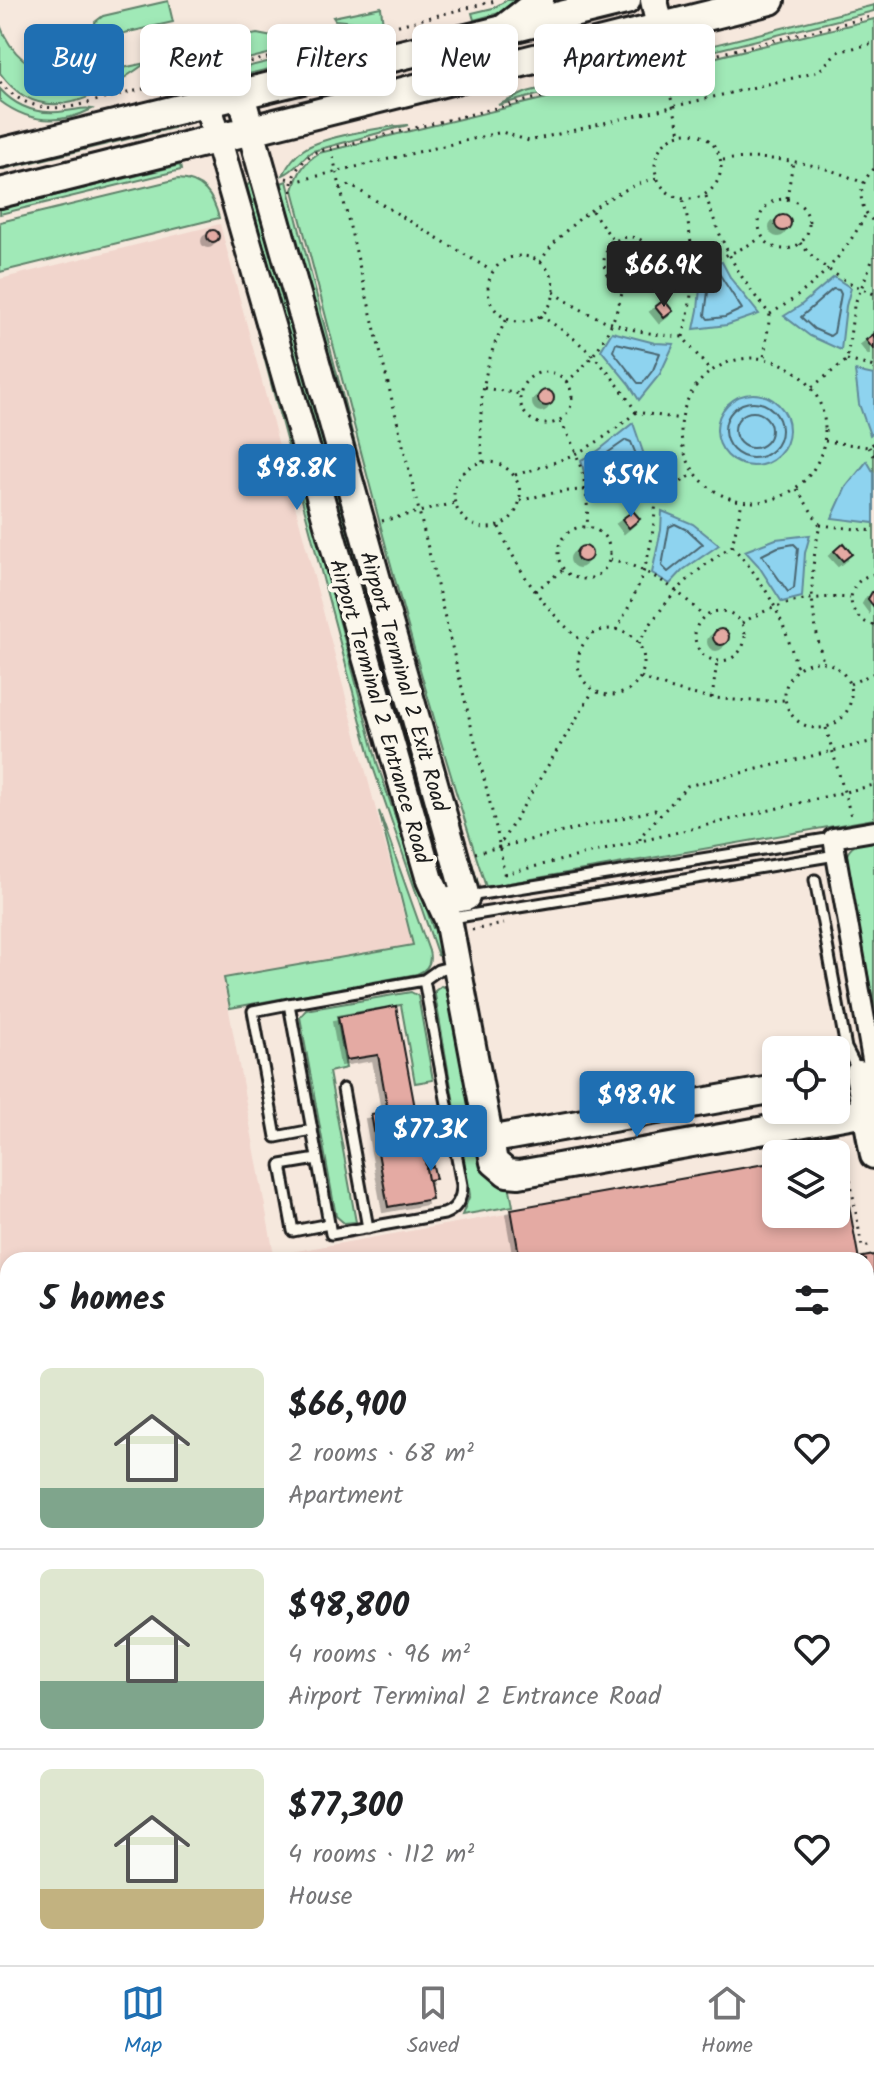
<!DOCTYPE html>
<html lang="en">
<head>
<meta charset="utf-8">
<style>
  :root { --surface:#fff; --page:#f6f6f6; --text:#202124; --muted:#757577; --line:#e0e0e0; --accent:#1f6fb2 }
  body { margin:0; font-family:Kalam,sans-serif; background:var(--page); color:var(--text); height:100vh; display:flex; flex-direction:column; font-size:30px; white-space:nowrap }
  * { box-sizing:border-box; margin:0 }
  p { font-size:26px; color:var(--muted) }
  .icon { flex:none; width:44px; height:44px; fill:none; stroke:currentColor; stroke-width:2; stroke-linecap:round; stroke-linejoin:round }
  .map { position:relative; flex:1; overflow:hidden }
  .sheet { position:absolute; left:0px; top:1252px; width:874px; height:714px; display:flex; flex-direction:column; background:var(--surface); border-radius:24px 24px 0 0; box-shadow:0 4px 12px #0003 }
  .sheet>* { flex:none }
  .hud { position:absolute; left:24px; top:24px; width:826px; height:72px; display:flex; gap:16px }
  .buttons { position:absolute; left:762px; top:1036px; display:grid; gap:16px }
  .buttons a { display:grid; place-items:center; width:88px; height:88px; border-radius:12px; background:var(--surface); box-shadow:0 4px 12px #0003; font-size:40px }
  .price { position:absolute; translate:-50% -68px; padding:0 18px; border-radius:8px; background:var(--accent); color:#fff; font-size:26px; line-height:52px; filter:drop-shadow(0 2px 4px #0008) }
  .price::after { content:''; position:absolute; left:50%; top:48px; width:24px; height:18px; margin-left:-12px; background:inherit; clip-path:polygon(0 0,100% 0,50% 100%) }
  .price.selected { background:#222; color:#fff }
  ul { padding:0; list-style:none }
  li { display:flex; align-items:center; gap:24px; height:200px; padding:0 40px }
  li+li { border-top:2px solid var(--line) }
  li span { display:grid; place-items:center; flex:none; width:224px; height:160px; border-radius:12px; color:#555 }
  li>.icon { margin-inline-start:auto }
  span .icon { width:96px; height:96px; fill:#fffc; stroke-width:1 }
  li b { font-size:34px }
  h2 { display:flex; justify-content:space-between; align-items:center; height:96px; padding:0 40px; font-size:34px }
  .chip { padding:0 28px; border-radius:12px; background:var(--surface); box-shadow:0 4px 12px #0003; font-size:28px; line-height:72px }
  .chip.selected { background:var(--accent); color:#fff }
  .tabs { display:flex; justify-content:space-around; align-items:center; height:112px; border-top:2px solid var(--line); background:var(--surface); font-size:22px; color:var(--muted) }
  .tabs a { display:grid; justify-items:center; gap:4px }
  .tabs .selected { color:var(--accent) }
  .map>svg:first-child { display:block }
  .built { fill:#f1d5cc; fill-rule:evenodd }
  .green { fill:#a0e9b7; stroke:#5e826a; stroke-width:2 }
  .water { fill:#8ed3ef; stroke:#608a9b; stroke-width:2 }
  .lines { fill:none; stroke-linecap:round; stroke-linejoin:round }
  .shore { stroke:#4a6570; stroke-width:2 }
  .taxiway { stroke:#89827c; stroke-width:46 }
  .building { fill:#e4aaa3; stroke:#1c1c1c; stroke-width:2; filter:url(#shadow) }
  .lane-casing { stroke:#1c1c1c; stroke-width:15 }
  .street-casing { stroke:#1c1c1c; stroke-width:24 }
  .secondary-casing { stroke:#1c1c1c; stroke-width:32 }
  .primary-casing { stroke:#1c1c1c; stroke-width:34 }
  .path { stroke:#1c1c1c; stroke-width:3; stroke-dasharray:2 6; stroke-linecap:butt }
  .lane { stroke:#fbf7ec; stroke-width:9 }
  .street { stroke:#fbf7ec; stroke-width:18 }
  .secondary { stroke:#fbf7ec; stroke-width:26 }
  .primary { stroke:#fbf7ec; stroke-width:28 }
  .labels { text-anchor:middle; stroke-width:8; stroke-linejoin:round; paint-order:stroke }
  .street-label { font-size:22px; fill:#1c1c1c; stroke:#fbf7ec }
</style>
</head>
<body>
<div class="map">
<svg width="874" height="1965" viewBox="0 0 874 1965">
  <defs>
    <filter id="shadow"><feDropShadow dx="-5" dy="5" stdDeviation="0" flood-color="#0004"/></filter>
  </defs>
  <rect width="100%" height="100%" fill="#f6e8dd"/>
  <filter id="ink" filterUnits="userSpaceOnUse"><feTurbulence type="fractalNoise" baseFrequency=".0125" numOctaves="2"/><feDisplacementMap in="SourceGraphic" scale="16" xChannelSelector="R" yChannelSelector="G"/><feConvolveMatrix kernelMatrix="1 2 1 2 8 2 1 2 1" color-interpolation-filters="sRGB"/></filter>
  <g filter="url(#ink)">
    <path class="built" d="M220 224 412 945 223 978 274 1255 512 1213 836 1214V1154L839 1151 858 1257 874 1255V1965H0V279ZM8 1260H866V1958H8Z"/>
    <g class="green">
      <polygon points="507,0 524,0 510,10 474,20 472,13 493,8"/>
      <polygon points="168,1 173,22 107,37 103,37 95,32 95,22 103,16"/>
      <polygon points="874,5 874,11 672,61 670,56"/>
      <polygon points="381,7 383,25 335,20 333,17"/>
      <path d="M874 19V819L486 887C411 658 354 423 293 190 298 173 303 163 319 153Z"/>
      <path d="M0 25C26 94 91 75 146 63 102 95 42 132 0 73Z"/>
      <polygon points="257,34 309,44 177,76 223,41"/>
      <polygon points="321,49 323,56 178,91 174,88 176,84"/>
      <polygon points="655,60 656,65 498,105 527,92"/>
      <path d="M0 89C18 109 41 115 66 111 76 110 83 107 92 109 60 125 29 123 0 101Z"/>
      <polygon points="172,125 173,128 0,170 0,167"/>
      <path d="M408 125 313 151C302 157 295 171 283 175 288 165 294 156 303 150 323 136 384 127 408 125Z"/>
      <polygon points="180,165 181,170 0,214 0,209"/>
      <path d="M178 179C203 180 213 195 219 218L0 272V222Z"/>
      <polygon points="252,180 256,184 403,730 448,873 443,879 362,616 247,186"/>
      <polygon points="287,181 414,672 478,883 474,882 409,673 281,183"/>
      <polygon points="223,189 229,204 378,766 433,928 437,927 440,941 438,956 373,767 224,206 219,192"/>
      <path d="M379 811 429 951C432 963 428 970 417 974L230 1008 224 978 413 945Z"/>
      <path d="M874 840V1007L846 858C849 844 862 842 874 840Z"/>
      <polygon points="441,986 449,988 509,1184 513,1206 462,1215 470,1195 435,995 435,991"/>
      <polygon points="411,992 418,996 433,1080 415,1083 401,1005 337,1016 346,1068 329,1072 356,1222 344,1223 336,1216 300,1017 306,1010"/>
    </g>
    <g class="water">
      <polygon points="722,262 731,279 759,314 727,325 694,329 698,310 702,266"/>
      <polygon points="834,277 851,288 846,306 841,350 810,336 784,316 800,306"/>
      <polygon points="612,332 655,343 674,344 660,374 639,400 629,384 601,350"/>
      <polygon points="855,371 874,375 874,432 870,435 859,404"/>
      <circle cx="753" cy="430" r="36"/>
      <polygon points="633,423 644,455 649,488 630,483 586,480 581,460 598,451"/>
      <polygon points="867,461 874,473 874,523 832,518 846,487"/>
      <polygon points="662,511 693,524 719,545 683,570 670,584 652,573 661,530"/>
      <polygon points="810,535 805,553 802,597 782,602 758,565 745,551 776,539"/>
    </g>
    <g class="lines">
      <g class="shore">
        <polygon points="718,272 742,309 725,317 708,319 705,315 710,276"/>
        <polygon points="833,289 839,290 841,294 834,333 830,336 814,329 801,317"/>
        <polygon points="616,343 660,353 653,370 643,383 638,383 613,351"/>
        <circle cx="753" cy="430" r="28"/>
        <circle cx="753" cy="430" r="18"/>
        <polygon points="626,440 631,442 637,457 638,475 593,471 593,463"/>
        <polygon points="675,524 689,531 703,544 668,572 662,566 669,527"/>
        <polygon points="794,544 798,548 794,588 788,592 762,555 778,547"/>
      </g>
      <polyline class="taxiway" points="866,1613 874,1611"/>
    </g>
    <g class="building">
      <circle cx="783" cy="223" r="8"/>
      <circle cx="213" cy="236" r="6"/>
      <circle cx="629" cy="262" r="8"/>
      <polygon points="664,300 673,311 664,318 655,307"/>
      <polygon points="874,334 874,349 873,349 866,340"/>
      <circle cx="546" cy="398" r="8"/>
      <polygon points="633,511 640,519 629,528 622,519"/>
      <polygon points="843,543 852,554 843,561 834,551"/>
      <circle cx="584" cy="554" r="8"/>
      <polygon points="872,592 874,592 874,607 868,599"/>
      <circle cx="721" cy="637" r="8"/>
      <polygon points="396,1006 432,1199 388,1207 371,1114 388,1111 378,1055 346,1060 338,1017"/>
      <polygon points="425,1122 431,1155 424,1157 418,1123"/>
      <polygon points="839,1151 859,1260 520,1260 511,1209 776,1162 776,1214 836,1214 836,1154 824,1154"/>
      <polygon points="433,1166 436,1179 428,1180 426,1168"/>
      <polygon points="874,1255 874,1343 866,1301 866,1260 858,1258"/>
      <polygon points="866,1301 874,1343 866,1344"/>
    </g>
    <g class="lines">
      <g class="lane-casing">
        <g id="lane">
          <polyline points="815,880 846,1048 858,1071"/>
          <polyline points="469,896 833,838"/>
          <polyline points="452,918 836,855"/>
          <path d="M424 980 462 1185C462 1199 457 1209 444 1214L331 1234 289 1004 424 980 438 970 454 966"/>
          <polyline points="289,1004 253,1011 276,1137 312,1130"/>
          <polyline points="343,1089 368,1228"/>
          <polyline points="317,1159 281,1165 293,1231 329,1224"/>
          <polyline points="0,1532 8,1530"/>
        </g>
      </g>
      <g class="street-casing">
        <polyline id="street" points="874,1071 833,838 874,831"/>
      </g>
      <g class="secondary-casing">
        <g id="secondary">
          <polyline points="654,0 660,27"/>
          <polyline points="504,28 540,0"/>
          <polyline points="241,95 466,897 440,902"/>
          <polyline points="207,102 430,880 448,919 494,1162 507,1173 519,1174 866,1112"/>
          <polyline points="859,1074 874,1155"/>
          <polyline points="488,1140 776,1089"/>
        </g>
      </g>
      <g class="primary-casing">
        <g id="primary">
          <polyline points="0,153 626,0"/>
          <polyline points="0,193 770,0"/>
        </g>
      </g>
      <g class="path">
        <polyline points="663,67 680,133"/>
        <path d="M0 82C20 106 45 111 75 106L499 0"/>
        <circle cx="688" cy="166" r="33"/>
        <polyline points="331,149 497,832 505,878"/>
        <path d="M723 160C769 154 821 163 863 183"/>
        <path d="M874 169C857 185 857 206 874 222"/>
        <polyline points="286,178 297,181 502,132 529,141 818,72 837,52 874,43"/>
        <polyline points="340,188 350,185 492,271"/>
        <path d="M292 192C290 174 301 161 316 152L874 16"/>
        <path d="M706 196C720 241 738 278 770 314L764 358"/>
        <polyline points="787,198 793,162"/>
        <circle cx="784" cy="224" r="25"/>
        <polyline points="592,211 613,240"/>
        <circle cx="629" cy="262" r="25"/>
        <path d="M800 243C821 268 845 282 874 294"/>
        <circle cx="521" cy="289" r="33"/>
        <path d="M540 262C565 223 613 190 657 178"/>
        <path d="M655 265C694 269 727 258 761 238"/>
        <path d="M554 292C593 321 635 334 683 337L710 371"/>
        <path d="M770 314C813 289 843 258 866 214"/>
        <path d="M540 316C583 340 611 371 636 412"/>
        <path d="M683 337C696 286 695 250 683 199"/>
        <circle cx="753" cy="430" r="72"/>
        <polyline points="847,360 874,367"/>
        <circle cx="546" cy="398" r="26"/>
        <path d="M566 382C597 358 614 327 623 289"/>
        <polyline points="812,387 847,360 854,306 874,256"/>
        <polyline points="484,388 520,394"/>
        <path d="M560 421C580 453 590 491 587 528"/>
        <polyline points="825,441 869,447 874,443"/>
        <polyline points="869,447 874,456"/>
        <circle cx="487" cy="495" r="33"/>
        <path d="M483 462C477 416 482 360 507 319"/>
        <path d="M515 475C567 460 594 449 636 412L681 419"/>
        <path d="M797 489 820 525C808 580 810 608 823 662"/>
        <path d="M520 501C566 487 610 486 656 498L695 473"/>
        <polyline points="382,521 455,503"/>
        <polyline points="820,525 874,531"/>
        <path d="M499 527C518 571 545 611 583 642"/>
        <circle cx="584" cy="553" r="26"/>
        <path d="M732 546C769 588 782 615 797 668"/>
        <path d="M610 559C645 567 680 589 703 617"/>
        <path d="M874 574C843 580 844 619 874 625"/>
        <polyline points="535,591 564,569"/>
        <circle cx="720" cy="636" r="25"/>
        <path d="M742 623C775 603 812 595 850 598"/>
        <circle cx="611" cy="662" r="33"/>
        <path d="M616 630C643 584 653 551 656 498"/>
        <path d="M638 644C665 599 688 575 732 546L742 502"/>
        <circle cx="818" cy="695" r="33"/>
        <path d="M641 677C687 698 735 703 785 700"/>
        <polyline points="850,684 874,673"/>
        <polyline points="712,698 717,662"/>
        <polyline points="826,728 851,816"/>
        <polyline points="640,840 640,837 687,786 874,741"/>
        <polyline points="498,848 593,691"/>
        <polyline points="475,853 655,810 660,815"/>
        <polyline points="504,874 874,785"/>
        <polyline points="472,930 504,924"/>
        <polyline points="832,1140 840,1143 845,1150 862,1247 874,1245"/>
      </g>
      <use href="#lane" class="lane"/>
      <use href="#street" class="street"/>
      <use href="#secondary" class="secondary"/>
      <use href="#primary" class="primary"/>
    </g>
  </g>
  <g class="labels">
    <g class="street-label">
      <text transform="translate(405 681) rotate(74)" y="8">Airport Terminal 2 Exit Road</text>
      <text transform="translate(381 711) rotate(74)" y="8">Airport Terminal 2 Entrance Road</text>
    </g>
  </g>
</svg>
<div class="buttons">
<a><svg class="icon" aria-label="locate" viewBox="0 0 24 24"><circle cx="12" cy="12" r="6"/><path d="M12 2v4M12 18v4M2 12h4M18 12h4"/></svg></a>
<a><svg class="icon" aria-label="layers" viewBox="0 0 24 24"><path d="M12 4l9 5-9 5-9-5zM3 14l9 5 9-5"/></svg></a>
</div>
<b class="price selected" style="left:664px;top:309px">$66.9K</b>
<b class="price" style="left:297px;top:512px">$98.8K</b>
<b class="price" style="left:631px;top:519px">$59K</b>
<b class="price" style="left:637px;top:1139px">$98.9K</b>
<b class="price" style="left:431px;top:1173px">$77.3K</b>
<div class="hud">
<a class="chip selected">Buy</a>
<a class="chip">Rent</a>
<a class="chip">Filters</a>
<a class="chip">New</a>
<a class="chip">Apartment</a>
</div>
<section class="sheet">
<h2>5 homes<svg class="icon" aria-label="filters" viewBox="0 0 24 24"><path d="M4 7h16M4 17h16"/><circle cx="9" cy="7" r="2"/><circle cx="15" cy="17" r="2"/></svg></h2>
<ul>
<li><span style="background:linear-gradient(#dfe7d0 75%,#7fa58c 0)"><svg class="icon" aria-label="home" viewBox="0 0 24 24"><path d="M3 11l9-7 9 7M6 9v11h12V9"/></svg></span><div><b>$66,900</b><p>2 rooms · 68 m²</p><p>Apartment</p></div><svg class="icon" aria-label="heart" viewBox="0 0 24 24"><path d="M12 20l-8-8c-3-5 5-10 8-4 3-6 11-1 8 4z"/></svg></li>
<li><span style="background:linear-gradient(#dfe7d0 70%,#7fa58c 0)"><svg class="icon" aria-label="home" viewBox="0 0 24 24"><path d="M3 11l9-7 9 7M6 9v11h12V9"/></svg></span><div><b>$98,800</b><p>4 rooms · 96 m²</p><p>Airport Terminal 2 Entrance Road</p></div><svg class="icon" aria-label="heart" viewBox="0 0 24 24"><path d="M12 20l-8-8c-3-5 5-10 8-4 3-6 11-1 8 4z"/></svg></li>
<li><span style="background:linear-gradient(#dfe7d0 75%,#c2b280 0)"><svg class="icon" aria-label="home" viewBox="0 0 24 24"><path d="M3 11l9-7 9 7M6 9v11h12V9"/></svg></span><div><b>$77,300</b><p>4 rooms · 112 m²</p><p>House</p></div><svg class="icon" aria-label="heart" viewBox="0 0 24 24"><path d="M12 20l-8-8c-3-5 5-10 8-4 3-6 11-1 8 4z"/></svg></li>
</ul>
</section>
</div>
<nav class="tabs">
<a class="selected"><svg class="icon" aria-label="map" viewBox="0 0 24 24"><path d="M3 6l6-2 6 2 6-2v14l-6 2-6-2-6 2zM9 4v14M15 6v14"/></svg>Map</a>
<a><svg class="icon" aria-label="saved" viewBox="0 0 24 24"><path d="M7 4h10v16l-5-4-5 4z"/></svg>Saved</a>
<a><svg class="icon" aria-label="home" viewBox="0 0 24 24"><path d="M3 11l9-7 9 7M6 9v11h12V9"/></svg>Home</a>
</nav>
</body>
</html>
